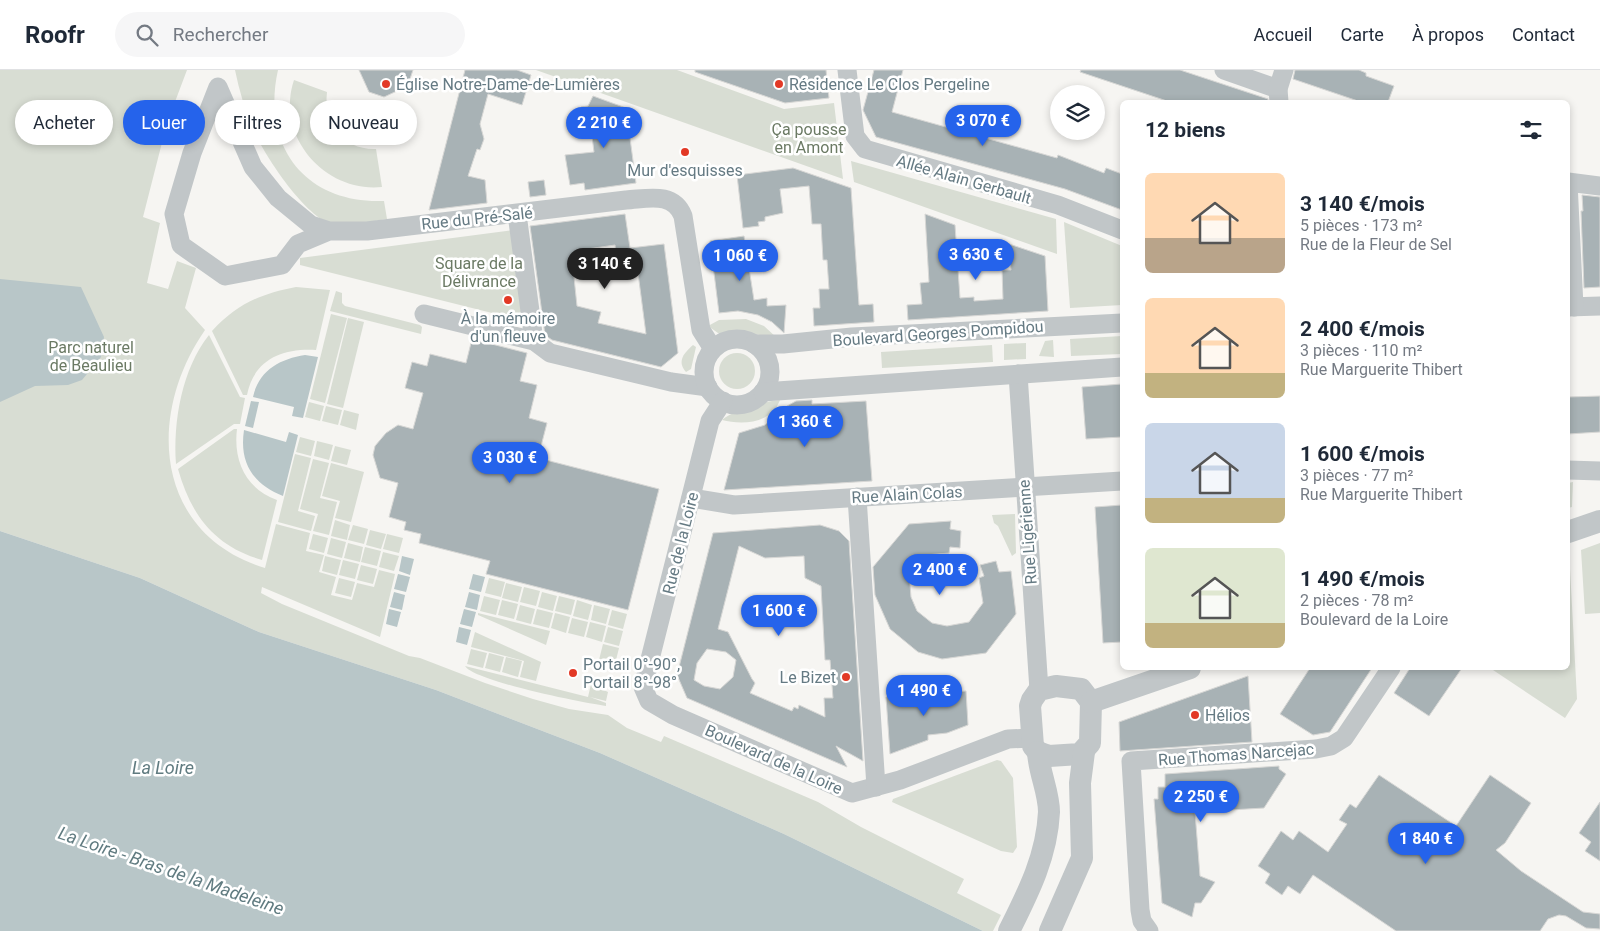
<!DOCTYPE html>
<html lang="fr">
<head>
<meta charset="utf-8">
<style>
  :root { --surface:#fff; --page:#f6f6f7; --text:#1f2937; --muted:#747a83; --line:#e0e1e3; --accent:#2563eb }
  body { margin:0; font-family:Roboto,sans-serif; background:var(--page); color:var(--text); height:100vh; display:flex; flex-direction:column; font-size:19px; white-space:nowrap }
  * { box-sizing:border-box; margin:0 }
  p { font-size:16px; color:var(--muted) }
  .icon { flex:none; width:28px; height:28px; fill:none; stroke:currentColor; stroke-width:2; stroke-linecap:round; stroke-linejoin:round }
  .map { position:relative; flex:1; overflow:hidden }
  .panel { position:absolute; left:1120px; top:30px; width:450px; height:570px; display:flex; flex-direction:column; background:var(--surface); border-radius:8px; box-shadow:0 2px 8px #0003 }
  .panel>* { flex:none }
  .top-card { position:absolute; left:15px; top:30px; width:475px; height:45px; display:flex; gap:10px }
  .tools { position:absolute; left:1050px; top:15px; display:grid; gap:10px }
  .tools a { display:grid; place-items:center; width:55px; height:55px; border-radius:50%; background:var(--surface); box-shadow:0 2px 8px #0003; font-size:25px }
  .price { position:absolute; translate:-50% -42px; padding:0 11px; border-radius:18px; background:var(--accent); color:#fff; font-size:16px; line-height:32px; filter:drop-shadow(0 1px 2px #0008) }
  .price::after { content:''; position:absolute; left:50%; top:30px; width:15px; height:11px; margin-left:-8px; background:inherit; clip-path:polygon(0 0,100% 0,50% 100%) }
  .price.active { background:#222; color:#fff }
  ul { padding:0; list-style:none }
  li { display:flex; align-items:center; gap:15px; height:125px; padding:0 25px }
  li span { display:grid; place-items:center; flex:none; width:140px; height:100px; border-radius:8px; color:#555 }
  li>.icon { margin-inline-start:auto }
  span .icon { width:60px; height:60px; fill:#fffc; stroke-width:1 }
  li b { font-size:21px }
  h2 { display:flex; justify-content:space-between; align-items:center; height:60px; padding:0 25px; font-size:21px }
  .pill { padding:0 18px; border-radius:22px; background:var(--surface); box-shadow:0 2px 8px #0003; font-size:18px; line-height:45px }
  .pill.active { background:var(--accent); color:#fff }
  header { display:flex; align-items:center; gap:30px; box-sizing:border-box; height:70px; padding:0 25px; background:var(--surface); border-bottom:1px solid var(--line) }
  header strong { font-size:24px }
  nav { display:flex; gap:28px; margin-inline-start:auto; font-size:18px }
  .search { width:350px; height:45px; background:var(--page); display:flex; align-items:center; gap:12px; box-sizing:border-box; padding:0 18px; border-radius:28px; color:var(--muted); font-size:19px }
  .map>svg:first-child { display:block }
  .green { fill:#d8ddd3 }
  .water { fill:#b8c6c8 }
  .building { fill:#a8b2b5; stroke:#d7d7d5; fill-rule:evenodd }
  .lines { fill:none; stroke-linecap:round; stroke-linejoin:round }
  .minor { stroke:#c1c6c8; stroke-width:19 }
  .tertiary { stroke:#c1c6c8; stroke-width:22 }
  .poi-dot { fill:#e23926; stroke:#fff; stroke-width:2 }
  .labels { text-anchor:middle; stroke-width:5; stroke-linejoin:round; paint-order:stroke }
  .poi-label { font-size:16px; fill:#657a83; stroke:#fff; text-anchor:start }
  .park-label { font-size:16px; fill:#6b7a64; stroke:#fff }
  .street-label { font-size:16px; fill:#657a83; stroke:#fff }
  .water-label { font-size:18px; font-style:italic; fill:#607b80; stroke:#fff }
</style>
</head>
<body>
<header>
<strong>Roofr</strong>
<div class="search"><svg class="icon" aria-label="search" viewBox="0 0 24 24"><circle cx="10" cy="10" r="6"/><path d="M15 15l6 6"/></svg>Rechercher</div>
<nav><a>Accueil</a><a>Carte</a><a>À propos</a><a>Contact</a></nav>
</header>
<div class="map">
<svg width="1600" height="861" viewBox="0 0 1600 861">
  <rect width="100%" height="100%" fill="#f6f5f2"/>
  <g class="green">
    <path d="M0 0H187L167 53 143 147 160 153 147 213 168 219 177 191 196 198 185 238 205 260C146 345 154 464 265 498L276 454 310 463 306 481 324 485 319 502 336 507 331 525 352 530 357 513 374 517 379 500 395 504 380 567 262 517 261 523 282 534 409 586 420 588 485 613 533 629 569 639 608 645 627 658 661 672 664 666 818 732 861 757 964 809 957 823 1001 845 993 861H983L784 764 600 683 436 620 259 562 140 508 0 461Z"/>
    <path d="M235 0H278C261 76 305 134 384 131L387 149C373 151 345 158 333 155 305 147 264 85 253 59 245 40 239 20 235 0Z"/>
    <polygon points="536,0 677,0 784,39 834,33 843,109"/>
    <path d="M294 10 327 22C323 54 343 80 376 79L382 117C325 123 275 66 294 10Z"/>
    <polygon points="851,91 1056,149 1057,184 854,112"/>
    <polygon points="1064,152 1122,176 1122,235 1070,238"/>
    <polygon points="513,160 524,251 300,195 300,188"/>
    <path d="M296 217 330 220 316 280C283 278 254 289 247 325H243L212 261C237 234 260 224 296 217Z"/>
    <polygon points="336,221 342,223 342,233 345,236 420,255 422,257 421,264 330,241"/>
    <polygon points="331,244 347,248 325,333 310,329"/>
    <polygon points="348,248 364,252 343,338 327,334"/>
    <polygon points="746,249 764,256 777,268 743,262 718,263 708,256 719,250"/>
    <path d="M209 265 240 327 245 328 240 354H234L176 394C173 351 182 299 209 265Z"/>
    <polygon points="1122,266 1122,284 1071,286 1070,269"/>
    <polygon points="1053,270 1054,287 1039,286 1045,271"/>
    <polygon points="1026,273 1026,289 1004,290 1004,274"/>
    <path d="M693 275 696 277 691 299 686 302C676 291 685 282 693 275Z"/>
    <polygon points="992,275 993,292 882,298 881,282"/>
    <circle cx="737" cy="301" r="18"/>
    <path d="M780 330C771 354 742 355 722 350 732 341 766 331 780 330Z"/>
    <polygon points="309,332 324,336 320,351 305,347"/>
    <polygon points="326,336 342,340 338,355 322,351"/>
    <polygon points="344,340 359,344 356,360 340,355"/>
    <path d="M234 359H237C233 391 246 419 277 430L262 490C214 476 191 445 178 399Z"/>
    <polygon points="300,367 315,371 311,386 296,382"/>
    <polygon points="317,371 333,375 329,390 314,386"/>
    <polygon points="335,376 351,380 347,395 331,391"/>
    <polygon points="295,384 311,388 298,441 315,446 311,461 278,452"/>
    <polygon points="313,389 329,393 320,428 337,432 329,465 313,461 318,444 300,439"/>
    <polygon points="331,393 364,402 351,452 335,448 340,431 322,426"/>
    <polygon points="1573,412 1572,437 1568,438 1568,413"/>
    <polygon points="1015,444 1016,483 1012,486 998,456 994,453 992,445"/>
    <polygon points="335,450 350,455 347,470 331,466"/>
    <polygon points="353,455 368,459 364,474 348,470"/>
    <polygon points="370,460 386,464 381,479 366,475"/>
    <polygon points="313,464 328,468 324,483 309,479"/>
    <polygon points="387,464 403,468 399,483 383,479"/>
    <polygon points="331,468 346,472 342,488 327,484"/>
    <polygon points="348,473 363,477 360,492 344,488"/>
    <polygon points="1600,473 1600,543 1585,544 1581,480"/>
    <polygon points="365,477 381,481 377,496 361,492"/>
    <polygon points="1569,480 1577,629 1565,648 1490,598 1568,598"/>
    <polygon points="383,482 399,486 394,501 379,497"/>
    <polygon points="325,486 341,490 337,505 322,501"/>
    <polygon points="343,490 359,494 355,509 339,505"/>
    <polygon points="361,495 377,499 373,514 357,510"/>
    <polygon points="339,508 355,512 351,527 335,523"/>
    <polygon points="489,508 505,512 501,527 485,523"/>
    <polygon points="506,513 522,517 518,532 502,528"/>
    <polygon points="524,517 540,521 536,536 520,532"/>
    <polygon points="542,522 557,526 553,541 538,537"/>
    <polygon points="484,526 500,530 496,545 480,541"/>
    <polygon points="559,526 575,530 571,545 555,541"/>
    <polygon points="502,530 518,534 514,549 498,545"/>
    <polygon points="577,530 592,535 588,550 573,546"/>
    <polygon points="520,535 535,539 531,554 516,550"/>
    <polygon points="594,535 610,539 606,554 591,550"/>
    <polygon points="537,539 553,543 549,558 533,554"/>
    <polygon points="612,540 627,544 623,559 608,555"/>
    <polygon points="478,543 550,561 546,575 478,545"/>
    <polygon points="555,543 570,547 566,563 551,558"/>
    <polygon points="572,548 588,552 584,567 568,563"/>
    <polygon points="590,552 606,556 602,572 586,567"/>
    <polygon points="608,557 623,561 619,576 604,572"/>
    <polygon points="475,562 541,592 536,611 520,607 524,591 471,577"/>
    <polygon points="603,574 619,578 615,594 599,590"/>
    <polygon points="471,579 487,583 483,598 467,594"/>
    <polygon points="489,583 504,587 500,602 485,598"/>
    <polygon points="506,587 522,591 518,607 502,602"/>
    <path d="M465 596 588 627 591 614 608 622 606 631 590 627 606 633V636C583 633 474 611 465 596Z"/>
    <polygon points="997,690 1001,691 1013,708 1017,777 1013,783 1001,781 892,732 893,729"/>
  </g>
  <g class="water">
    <polygon points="0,209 81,217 104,267 101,287 82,310 68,315 35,316 0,332"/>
    <path d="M305 285 318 287 303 348 292 346 294 337 253 327C259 300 280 289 305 285Z"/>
    <polygon points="251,331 259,332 253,358 245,356"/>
    <path d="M244 360 286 372 289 362 298 365 283 426C253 414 239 393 244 360Z"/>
    <polygon points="0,461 140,508 259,562 436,620 600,683 784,764 983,861 0,861"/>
    <polygon points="402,486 414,489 410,505 399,501"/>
    <polygon points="398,504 410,507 406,522 394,519"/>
    <polygon points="473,504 485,507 481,522 469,519"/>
    <polygon points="394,522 405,525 402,540 390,537"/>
    <polygon points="469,522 480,525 477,540 465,537"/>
    <polygon points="389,539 401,542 397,557 386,554"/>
    <polygon points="464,539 476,542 472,557 460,554"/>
    <polygon points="459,557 471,560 467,575 456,572"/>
  </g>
  <g class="building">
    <polygon points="359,0 413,0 410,9 412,14 384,27 369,22"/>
    <polygon points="465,0 517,0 531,5 522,35 488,24 480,54 484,69 480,80 477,79 468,106 485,110 487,133 429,140"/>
    <polygon points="695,0 826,0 829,28 785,33 695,2"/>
    <polygon points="874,0 903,0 892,42 1057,88 1058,85 1104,103 1106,98 1122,104 1122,140 1065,119 876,67 863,40"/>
    <polygon points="1081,0 1180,0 1268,29 1268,32 1170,32 1080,2"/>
    <polygon points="1295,0 1359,0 1366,3 1366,6 1394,16 1388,32 1361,32 1293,9"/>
    <polygon points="593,26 626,38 636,113 585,120 584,113 570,115 565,85 594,82 590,50 583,51 581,37 588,36"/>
    <polygon points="793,98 851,118 859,235 873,234 874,252 814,256 813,238 820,238 819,219 829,219 827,190 823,190 821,154 812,154 809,116 780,119 783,143 765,147 765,151 758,152 759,156 743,158 737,105"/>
    <polygon points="544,110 546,125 530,127 528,112"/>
    <polygon points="1582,125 1600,127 1600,217 1584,218 1581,141 1583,141"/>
    <path d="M625 144 630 178 664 174 678 283 661 297 552 270 545 265 530 156ZM615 175 619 205 638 203 646 264 598 253 601 242 577 236 572 188 581 187 580 180Z"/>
    <polygon points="925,144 955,155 960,228 974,227 974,231 1003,229 1002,200 1011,200 1009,174 1045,186 1048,241 908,250 907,235 922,234 920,213 929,212"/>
    <polygon points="744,166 754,230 767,228 767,236 786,235 784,263 772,252 758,245 738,241 719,243 710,171"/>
    <polygon points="472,269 527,283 520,311 537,315 529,348 547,353 538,388 659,419 628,540 486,504 490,491 419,473 421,464 404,460 406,452 389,447 398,413 380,408 373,385 375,376 386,363 398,355 413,359 423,323 405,318 412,292 427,296 430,284 466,293"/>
    <polygon points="1122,314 1122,367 1086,369 1082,317"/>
    <polygon points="1600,326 1600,362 1568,364 1568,327"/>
    <polygon points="812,330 812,334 866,331 872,411 724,420 739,363 765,355 787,336 796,331"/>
    <polygon points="1122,435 1122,572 1103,573 1095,437"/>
    <polygon points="951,451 950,459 961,461 960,478 950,477 949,483 925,485 909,503 911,527 917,541 932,553 947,556 969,552 983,533 979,508 984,506 980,495 996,491 999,502 1011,501 1016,544 986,583 942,589 918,582 890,559 875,525 873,497 909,454"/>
    <path d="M820 455 839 461 849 471 863 691 836 676 847 697 687 628 677 605 713 463ZM739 476 765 488 804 486 805 508 821 516 825 590H830L833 628H824L825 647 799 635 798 639 794 637 792 641 750 623 755 613 752 609 728 562 718 559ZM707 579 726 582 736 590 733 607 720 619 704 616 694 610 697 593Z"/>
    <polygon points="1310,598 1372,598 1330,662 1313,665 1280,644"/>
    <polygon points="1410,598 1462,598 1429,646 1394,623"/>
    <polygon points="1248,606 1252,672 1120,681 1119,652"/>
    <polygon points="966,621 968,655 947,663 928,665 928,670 890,684 886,627"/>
    <polygon points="1279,696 1279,699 1286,704 1264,738 1195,742 1200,806 1215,812 1201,833 1195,833 1192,847 1162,833 1154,729 1158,729 1158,717 1165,717 1165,704"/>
    <polygon points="1379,705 1456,756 1490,705 1531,733 1505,773 1496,780 1521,801 1583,842 1600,844 1600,859 1586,858 1566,846 1559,845 1548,849 1540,861 1396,861 1313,805 1300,824 1288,816 1282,825 1265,813 1270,804 1258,796 1281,761 1293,770 1299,761 1328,782 1347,754 1339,750 1350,734 1356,738"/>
    <polygon points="1600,732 1600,791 1585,781 1591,772 1579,763"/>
  </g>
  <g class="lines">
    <g class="minor">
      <polyline points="847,0 855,66 865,79 1058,135 1122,160"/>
      <polyline points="1224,0 1278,19"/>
      <polyline points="1279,32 1278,19 1284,0"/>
      <polyline points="517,144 534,271"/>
      <path d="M329 161 298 174 282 195 225 206 181 175 174 144 192 83 218 17 253 97 278 128 311 155 329 161H367L626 130C647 129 673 121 683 146L701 260 713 279"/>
      <polyline points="1568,237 1600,236"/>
      <polyline points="1574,237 1568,112 1600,116"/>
      <polyline points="424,244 534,271 550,283 671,312 708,317"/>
      <circle cx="737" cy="302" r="33"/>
      <polyline points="754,274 783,274 852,267 1122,253"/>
      <polyline points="1018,304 1039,620"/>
      <polyline points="763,322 1122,297"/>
      <polyline points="723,331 710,351 643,617 649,631 673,645 852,723 900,710 1008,669 1031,668"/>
      <polyline points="1568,400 1600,401"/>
      <polyline points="857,427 876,717"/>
      <polyline points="691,428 734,435 1122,411"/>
      <polyline points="1149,861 1142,851 1140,840 1131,691 1316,679 1331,676 1344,668 1391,598"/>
    </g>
    <g class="tertiary">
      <polyline points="1568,462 1600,451"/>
      <polygon points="1056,616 1081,619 1091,632 1090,673 1080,684 1049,686 1038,682 1033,676 1030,636 1032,630 1039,620"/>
      <polyline points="1091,632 1190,598"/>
      <path d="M1009 861C1028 823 1047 786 1049 742 1049 722 1039 703 1038 682"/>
      <polyline points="1050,861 1082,788 1080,713 1084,682"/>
    </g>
  </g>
  <g class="poi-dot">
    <circle cx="386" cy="14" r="5"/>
    <circle cx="779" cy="14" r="5"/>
    <circle cx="685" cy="82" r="5"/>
    <circle cx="508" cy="230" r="5"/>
    <circle cx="573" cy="603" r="5"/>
    <circle cx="846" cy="607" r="5"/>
    <circle cx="1195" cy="645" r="5"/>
  </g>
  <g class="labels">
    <g class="poi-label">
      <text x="396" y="20">Église Notre-Dame-de-Lumières</text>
      <text x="789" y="20">Résidence Le Clos Pergeline</text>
      <text x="685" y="106" text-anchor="middle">Mur d'esquisses</text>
      <text x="508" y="254" text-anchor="middle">À la mémoire<tspan x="508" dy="18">d'un fleuve</tspan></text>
      <text x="583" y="600">Portail 0°-90°,<tspan x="583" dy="18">Portail 8°-98°</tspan></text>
      <text x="836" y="613" text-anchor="end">Le Bizet</text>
      <text x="1205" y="651">Hélios</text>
    </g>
    <g class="park-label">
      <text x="809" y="65">Ça pousse<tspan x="809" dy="18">en Amont</tspan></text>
      <text x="479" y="199">Square de la<tspan x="479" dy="18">Délivrance</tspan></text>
      <text x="91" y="283">Parc naturel<tspan x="91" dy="18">de Beaulieu</tspan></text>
    </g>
    <g class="street-label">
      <text transform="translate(964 109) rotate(16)" y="6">Allée Alain Gerbault</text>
      <text transform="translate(477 148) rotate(-6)" y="6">Rue du Pré-Salé</text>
      <text transform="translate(938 263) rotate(-4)" y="6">Boulevard Georges Pompidou</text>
      <text transform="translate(907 424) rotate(-3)" y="6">Rue Alain Colas</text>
      <text transform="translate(1027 462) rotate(-94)" y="6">Rue Ligérienne</text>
      <text transform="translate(680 473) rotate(-76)" y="6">Rue de la Loire</text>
      <text transform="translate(1236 684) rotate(-4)" y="6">Rue Thomas Narcejac</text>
      <text transform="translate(774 689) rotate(24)" y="6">Boulevard de la Loire</text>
    </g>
    <g class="water-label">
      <text x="163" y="704">La Loire</text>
      <text transform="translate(171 801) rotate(19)" y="6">La Loire - Bras de la Madeleine</text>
    </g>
  </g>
</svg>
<div class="tools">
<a><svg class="icon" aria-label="layers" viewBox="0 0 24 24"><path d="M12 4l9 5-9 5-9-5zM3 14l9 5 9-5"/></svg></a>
</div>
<b class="price" style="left:983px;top:77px">3 070 €</b>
<b class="price" style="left:604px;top:79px">2 210 €</b>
<b class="price" style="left:976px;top:211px">3 630 €</b>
<b class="price" style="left:740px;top:212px">1 060 €</b>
<b class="price active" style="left:605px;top:220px">3 140 €</b>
<b class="price" style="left:805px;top:378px">1 360 €</b>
<b class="price" style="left:510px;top:414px">3 030 €</b>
<b class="price" style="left:940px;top:526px">2 400 €</b>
<b class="price" style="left:779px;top:567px">1 600 €</b>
<b class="price" style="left:924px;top:647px">1 490 €</b>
<b class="price" style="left:1201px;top:753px">2 250 €</b>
<b class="price" style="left:1426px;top:795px">1 840 €</b>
<div class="top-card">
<a class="pill">Acheter</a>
<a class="pill active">Louer</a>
<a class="pill">Filtres</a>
<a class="pill">Nouveau</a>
</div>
<section class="panel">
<h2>12 biens<svg class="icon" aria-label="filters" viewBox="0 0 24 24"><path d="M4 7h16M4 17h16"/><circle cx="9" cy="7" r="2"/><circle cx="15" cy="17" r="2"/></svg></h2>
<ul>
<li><span style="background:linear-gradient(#ffd9b3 65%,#b9a48a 0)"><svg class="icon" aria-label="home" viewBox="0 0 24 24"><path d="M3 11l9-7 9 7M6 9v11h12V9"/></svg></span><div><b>3 140 €/mois</b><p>5 pièces · 173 m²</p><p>Rue de la Fleur de Sel</p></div></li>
<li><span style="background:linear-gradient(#ffd9b3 75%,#c2b280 0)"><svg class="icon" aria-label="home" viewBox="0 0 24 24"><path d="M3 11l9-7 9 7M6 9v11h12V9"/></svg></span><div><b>2 400 €/mois</b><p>3 pièces · 110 m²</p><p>Rue Marguerite Thibert</p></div></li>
<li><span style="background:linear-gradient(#c9d6e8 75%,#c2b280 0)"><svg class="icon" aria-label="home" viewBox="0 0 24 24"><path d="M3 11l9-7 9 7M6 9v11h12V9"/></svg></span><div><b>1 600 €/mois</b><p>3 pièces · 77 m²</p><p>Rue Marguerite Thibert</p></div></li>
<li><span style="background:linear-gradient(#dfe7d0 75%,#c2b280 0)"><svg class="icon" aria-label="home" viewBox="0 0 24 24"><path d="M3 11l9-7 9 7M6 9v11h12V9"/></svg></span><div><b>1 490 €/mois</b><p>2 pièces · 78 m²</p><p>Boulevard de la Loire</p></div></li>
</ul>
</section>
</div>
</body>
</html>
